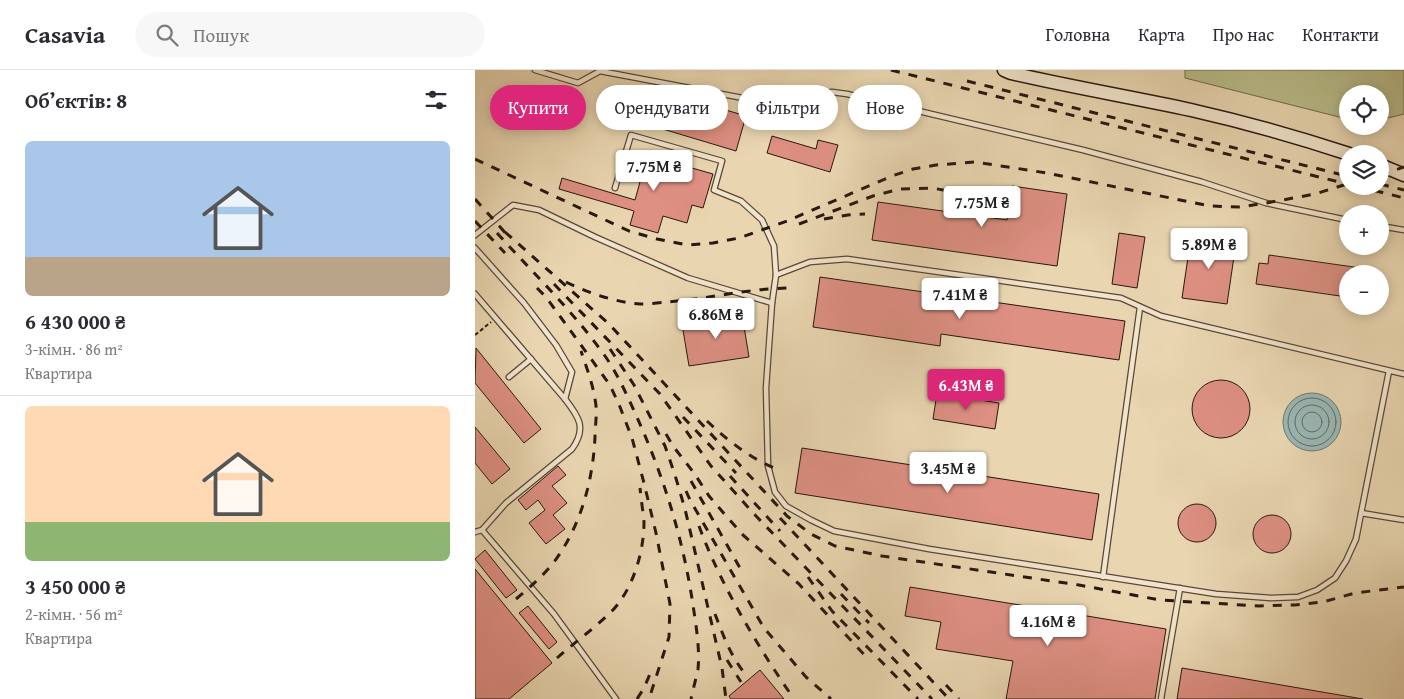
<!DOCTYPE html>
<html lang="uk">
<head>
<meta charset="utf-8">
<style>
  :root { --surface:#fff; --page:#f7f7f7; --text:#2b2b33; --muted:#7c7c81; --line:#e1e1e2; --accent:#db2777 }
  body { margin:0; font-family:"Gentium Book Plus",serif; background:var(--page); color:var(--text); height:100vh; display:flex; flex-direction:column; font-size:19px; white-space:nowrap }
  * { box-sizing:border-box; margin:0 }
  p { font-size:16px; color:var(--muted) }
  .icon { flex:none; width:28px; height:28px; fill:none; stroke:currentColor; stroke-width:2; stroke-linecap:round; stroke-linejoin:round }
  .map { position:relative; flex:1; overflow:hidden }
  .side { display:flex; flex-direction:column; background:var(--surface); width:475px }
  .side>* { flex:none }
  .guide { position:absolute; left:15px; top:15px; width:475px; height:45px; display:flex; gap:10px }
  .tools { position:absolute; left:864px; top:15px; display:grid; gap:10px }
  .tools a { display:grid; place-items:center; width:50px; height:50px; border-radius:50%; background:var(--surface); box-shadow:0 2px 12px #0003; font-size:25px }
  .price { position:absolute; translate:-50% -42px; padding:0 11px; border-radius:5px; background:#fff; color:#222; font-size:16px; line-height:32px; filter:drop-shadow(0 1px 2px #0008) }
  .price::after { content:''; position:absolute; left:50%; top:30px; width:15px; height:11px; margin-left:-8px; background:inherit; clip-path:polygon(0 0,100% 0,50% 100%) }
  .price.on { background:var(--accent); color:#fff }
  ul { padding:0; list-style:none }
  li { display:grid; align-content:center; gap:10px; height:265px; padding:0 25px }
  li+li { border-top:1px solid var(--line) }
  li span { display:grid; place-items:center; height:155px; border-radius:8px; color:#555 }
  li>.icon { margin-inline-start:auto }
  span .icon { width:90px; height:90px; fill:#fffc; stroke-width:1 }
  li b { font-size:21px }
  h2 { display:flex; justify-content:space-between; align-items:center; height:60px; padding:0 25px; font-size:21px }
  .tag { padding:0 18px; border-radius:22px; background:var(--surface); box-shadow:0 2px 12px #0003; font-size:18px; line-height:45px }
  .tag.on { background:var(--accent); color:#fff }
  header { display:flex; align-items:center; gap:30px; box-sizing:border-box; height:70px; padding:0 25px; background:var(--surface); border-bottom:1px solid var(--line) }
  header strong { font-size:24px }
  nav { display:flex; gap:28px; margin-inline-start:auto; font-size:18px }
  .search { width:350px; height:45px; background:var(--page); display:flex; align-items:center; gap:12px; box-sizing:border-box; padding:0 18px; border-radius:28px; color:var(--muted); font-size:19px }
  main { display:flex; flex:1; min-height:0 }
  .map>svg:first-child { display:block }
  .green { fill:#b8bd8a; stroke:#706a4c }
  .water { fill:#9ab7b5; stroke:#6c7772 }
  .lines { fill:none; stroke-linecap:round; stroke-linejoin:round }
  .shore { stroke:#606862; stroke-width:1 }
  .building { fill:#de9083; stroke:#27180e }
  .lane-casing { stroke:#584837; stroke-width:7 }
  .secondary-casing { stroke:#27180e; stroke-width:15 }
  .path { stroke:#27180e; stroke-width:2; stroke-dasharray:4 2.5; stroke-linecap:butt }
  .lane { stroke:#f1e4cc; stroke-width:4.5 }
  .secondary { stroke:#f1e4cc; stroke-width:12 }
  .rail { stroke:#27180e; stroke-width:3; stroke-dasharray:9 9; stroke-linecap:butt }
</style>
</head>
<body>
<header>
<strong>Casavia</strong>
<div class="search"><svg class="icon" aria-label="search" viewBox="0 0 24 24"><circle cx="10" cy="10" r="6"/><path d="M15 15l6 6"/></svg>Пошук</div>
<nav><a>Головна</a><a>Карта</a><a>Про нас</a><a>Контакти</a></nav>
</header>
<main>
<section class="side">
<h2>Об’єктів: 8<svg class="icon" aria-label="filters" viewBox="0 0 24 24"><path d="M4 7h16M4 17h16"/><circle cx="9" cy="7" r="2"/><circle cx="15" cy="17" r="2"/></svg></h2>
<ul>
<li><span style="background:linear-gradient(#a9c7e8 75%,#b9a48a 0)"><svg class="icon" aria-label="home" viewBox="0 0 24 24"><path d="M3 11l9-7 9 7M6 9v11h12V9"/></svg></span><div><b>6 430 000 ₴</b><p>3-кімн. · 86 m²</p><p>Квартира</p></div></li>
<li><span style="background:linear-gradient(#ffd9b3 75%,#8fb573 0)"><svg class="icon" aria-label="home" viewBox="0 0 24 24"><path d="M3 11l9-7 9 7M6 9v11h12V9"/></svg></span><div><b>3 450 000 ₴</b><p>2-кімн. · 56 m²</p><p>Квартира</p></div></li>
</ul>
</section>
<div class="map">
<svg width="929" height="629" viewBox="0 0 929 629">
  <rect width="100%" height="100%" fill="#e9d6b1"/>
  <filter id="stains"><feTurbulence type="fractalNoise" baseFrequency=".004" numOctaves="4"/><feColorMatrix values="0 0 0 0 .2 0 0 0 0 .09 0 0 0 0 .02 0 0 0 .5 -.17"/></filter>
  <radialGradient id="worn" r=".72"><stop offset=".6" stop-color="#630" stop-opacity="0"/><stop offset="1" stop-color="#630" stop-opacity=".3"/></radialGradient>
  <polygon class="green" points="710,0 929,0 929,44 905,50 905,24 872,24 872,49 710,8"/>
  <circle class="water" cx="837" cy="352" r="29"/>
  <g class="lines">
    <g class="shore">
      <circle cx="837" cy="352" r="24"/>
      <circle cx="837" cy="352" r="17"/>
      <circle cx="837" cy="352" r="10"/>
    </g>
  </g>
  <g class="building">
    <polygon points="170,16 271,46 261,81 171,54 175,42 163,39"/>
    <polygon points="297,66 341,79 343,70 363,75 355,102 292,83"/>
    <polygon points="161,82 238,104 228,138 217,135 212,153 188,146 183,163 155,155 159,141 84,119 87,108 160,130 165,112 153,109"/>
    <polygon points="537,116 592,124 582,196 397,170 403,132 532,150"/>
    <polygon points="644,163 670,167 662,218 637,214"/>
    <polygon points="716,167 761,173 752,234 707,228"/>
    <polygon points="794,185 900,200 900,204 872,204 872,227 781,214 784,193 793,194"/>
    <polygon points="345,207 650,251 644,290 466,264 465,276 338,257"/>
    <polygon points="267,244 274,287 214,296 207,254"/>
    <polygon points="1,278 66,359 49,373 0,313"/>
    <circle cx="746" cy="339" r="29"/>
    <polygon points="462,323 524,333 520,359 458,349"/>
    <polygon points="0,357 35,399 17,414 0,393"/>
    <polygon points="327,378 624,424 617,470 320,423"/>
    <polygon points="83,396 91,405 77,416 92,433 78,445 90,459 71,474 54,453 70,440 63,430 51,440 43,430"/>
    <circle cx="722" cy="453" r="19"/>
    <circle cx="797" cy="464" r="19"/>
    <polygon points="10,480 42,520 31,528 0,489"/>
    <polygon points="0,499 77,593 34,629 0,629"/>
    <polygon points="435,517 691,559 680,629 531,629 538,591 461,579 466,552 430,546"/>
    <polygon points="53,536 82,572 74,579 44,543"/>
    <polygon points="707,598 888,629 702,629"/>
    <polygon points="285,600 309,629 256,629 254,626"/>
  </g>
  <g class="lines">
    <g class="lane-casing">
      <g id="lane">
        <polyline points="60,0 103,13 125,1 294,33 310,34 343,24 357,22 372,24 608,80 727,112 791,133 872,150"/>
        <polyline points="140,118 156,65 247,91 239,120 266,131 287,150 299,176 301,205 297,233 291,318 293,396 300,422 311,436 336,450 359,461 454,479 741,524 796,528 823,527 842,520 860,508 871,491 881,469 914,301"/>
        <polyline points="905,156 929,160"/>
        <polyline points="0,165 38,135 64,140 120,167 213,208 297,233"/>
        <polyline points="0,178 49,233 81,275 97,302 90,329"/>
        <polyline points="301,205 335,192 372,189 646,228 686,246 929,304"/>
        <path d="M0 224 90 329C104 347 112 358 97 379L31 433 7 460 0 462"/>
        <polyline points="34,307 56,289"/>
        <polyline points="886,443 929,450"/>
        <polyline points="7,460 79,544 141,629"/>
        <polyline points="628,507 665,237"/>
        <polyline points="686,629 705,518"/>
      </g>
    </g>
    <g class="secondary-casing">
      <g id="secondary">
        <path d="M529 0 536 3C596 17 656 27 716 40 769 52 822 67 874 84"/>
        <polyline points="905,95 929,105"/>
      </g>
    </g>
    <polyline class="path" points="0,265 16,252"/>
    <use href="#lane" class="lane"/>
    <use href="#secondary" class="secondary"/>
    <g class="rail">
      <polyline points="416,0 872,114"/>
      <polyline points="492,11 872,106"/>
      <polyline points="0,89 154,161 182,169 212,175 238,173 264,168 312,151 417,106 438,99 461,95 500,92 572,103 735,136 766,137 791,133 840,124 872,114"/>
      <polyline points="905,105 929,97"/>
      <polyline points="905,114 929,120"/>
      <polyline points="882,116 929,128"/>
      <polyline points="0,129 34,167"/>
      <polyline points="349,149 373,145 390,144"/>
      <polyline points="0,151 30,183"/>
      <polyline points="324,154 398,126 425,119 457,118 507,127"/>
      <polyline points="30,162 134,254 312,446 336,464 360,476 407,486 604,515 685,530 784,536 820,535 848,532 880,523 929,517"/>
      <path d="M22 163C58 203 98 241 130 286 142 303 151 323 160 343 188 404 208 468 218 535 221 555 225 579 223 599 221 609 218 619 216 629"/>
      <path d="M91 212C114 223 139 232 165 234 173 234 183 233 191 232 234 229 274 218 317 218"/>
      <polyline points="79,214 185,324 236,396 281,446 457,629"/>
      <polyline points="62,218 71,227 135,315 145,337 157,368 169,413 181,463 195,534 194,567 174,629"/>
      <polyline points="135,279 159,315 190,376 200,405 210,439 224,499 247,598 251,629"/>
      <polyline points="208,347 261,403"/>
      <path d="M232 351C252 370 276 389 302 399"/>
      <polyline points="191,364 198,376 219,403 234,426 252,447 268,465 324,514 394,590"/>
      <polyline points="255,406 305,461"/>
      <polyline points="216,411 265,498"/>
      <polyline points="211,421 215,430 289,558 331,607 356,629"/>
      <polyline points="305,448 474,629"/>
      <path d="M224 456C246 516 283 577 319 629"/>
      <polyline points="333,507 357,541 443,629"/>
      <polyline points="366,524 394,553"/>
      <path d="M41 529C55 517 68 506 79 492 106 456 118 410 120 367 120 357 122 346 121 336 119 317 112 299 106 281"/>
      <path d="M240 544C248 565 256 587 271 605"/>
      <path d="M82 588C100 572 120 558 137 541 158 519 169 482 169 452 168 441 166 429 165 418"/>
      <polyline points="252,590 266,612"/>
      <polyline points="471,615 484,629"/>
      <polyline points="162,629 169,618 175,604"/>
    </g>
  </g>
  <rect width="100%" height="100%" filter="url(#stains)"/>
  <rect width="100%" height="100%" fill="url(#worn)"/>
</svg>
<div class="tools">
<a><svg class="icon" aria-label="locate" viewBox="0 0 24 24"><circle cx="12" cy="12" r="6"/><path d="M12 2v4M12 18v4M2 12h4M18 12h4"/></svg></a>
<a><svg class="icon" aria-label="layers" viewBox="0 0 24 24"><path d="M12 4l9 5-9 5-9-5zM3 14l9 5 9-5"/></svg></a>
<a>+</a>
<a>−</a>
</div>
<b class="price" style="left:179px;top:122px">7.75M ₴</b>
<b class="price" style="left:507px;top:158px">7.75M ₴</b>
<b class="price" style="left:734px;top:200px">5.89M ₴</b>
<b class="price" style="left:485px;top:250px">7.41M ₴</b>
<b class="price" style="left:241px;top:270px">6.86M ₴</b>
<b class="price on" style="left:491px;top:341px">6.43M ₴</b>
<b class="price" style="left:473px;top:424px">3.45M ₴</b>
<b class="price" style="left:573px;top:577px">4.16M ₴</b>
<div class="guide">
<a class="tag on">Купити</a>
<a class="tag">Орендувати</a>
<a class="tag">Фільтри</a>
<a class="tag">Нове</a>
</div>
</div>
</main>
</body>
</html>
